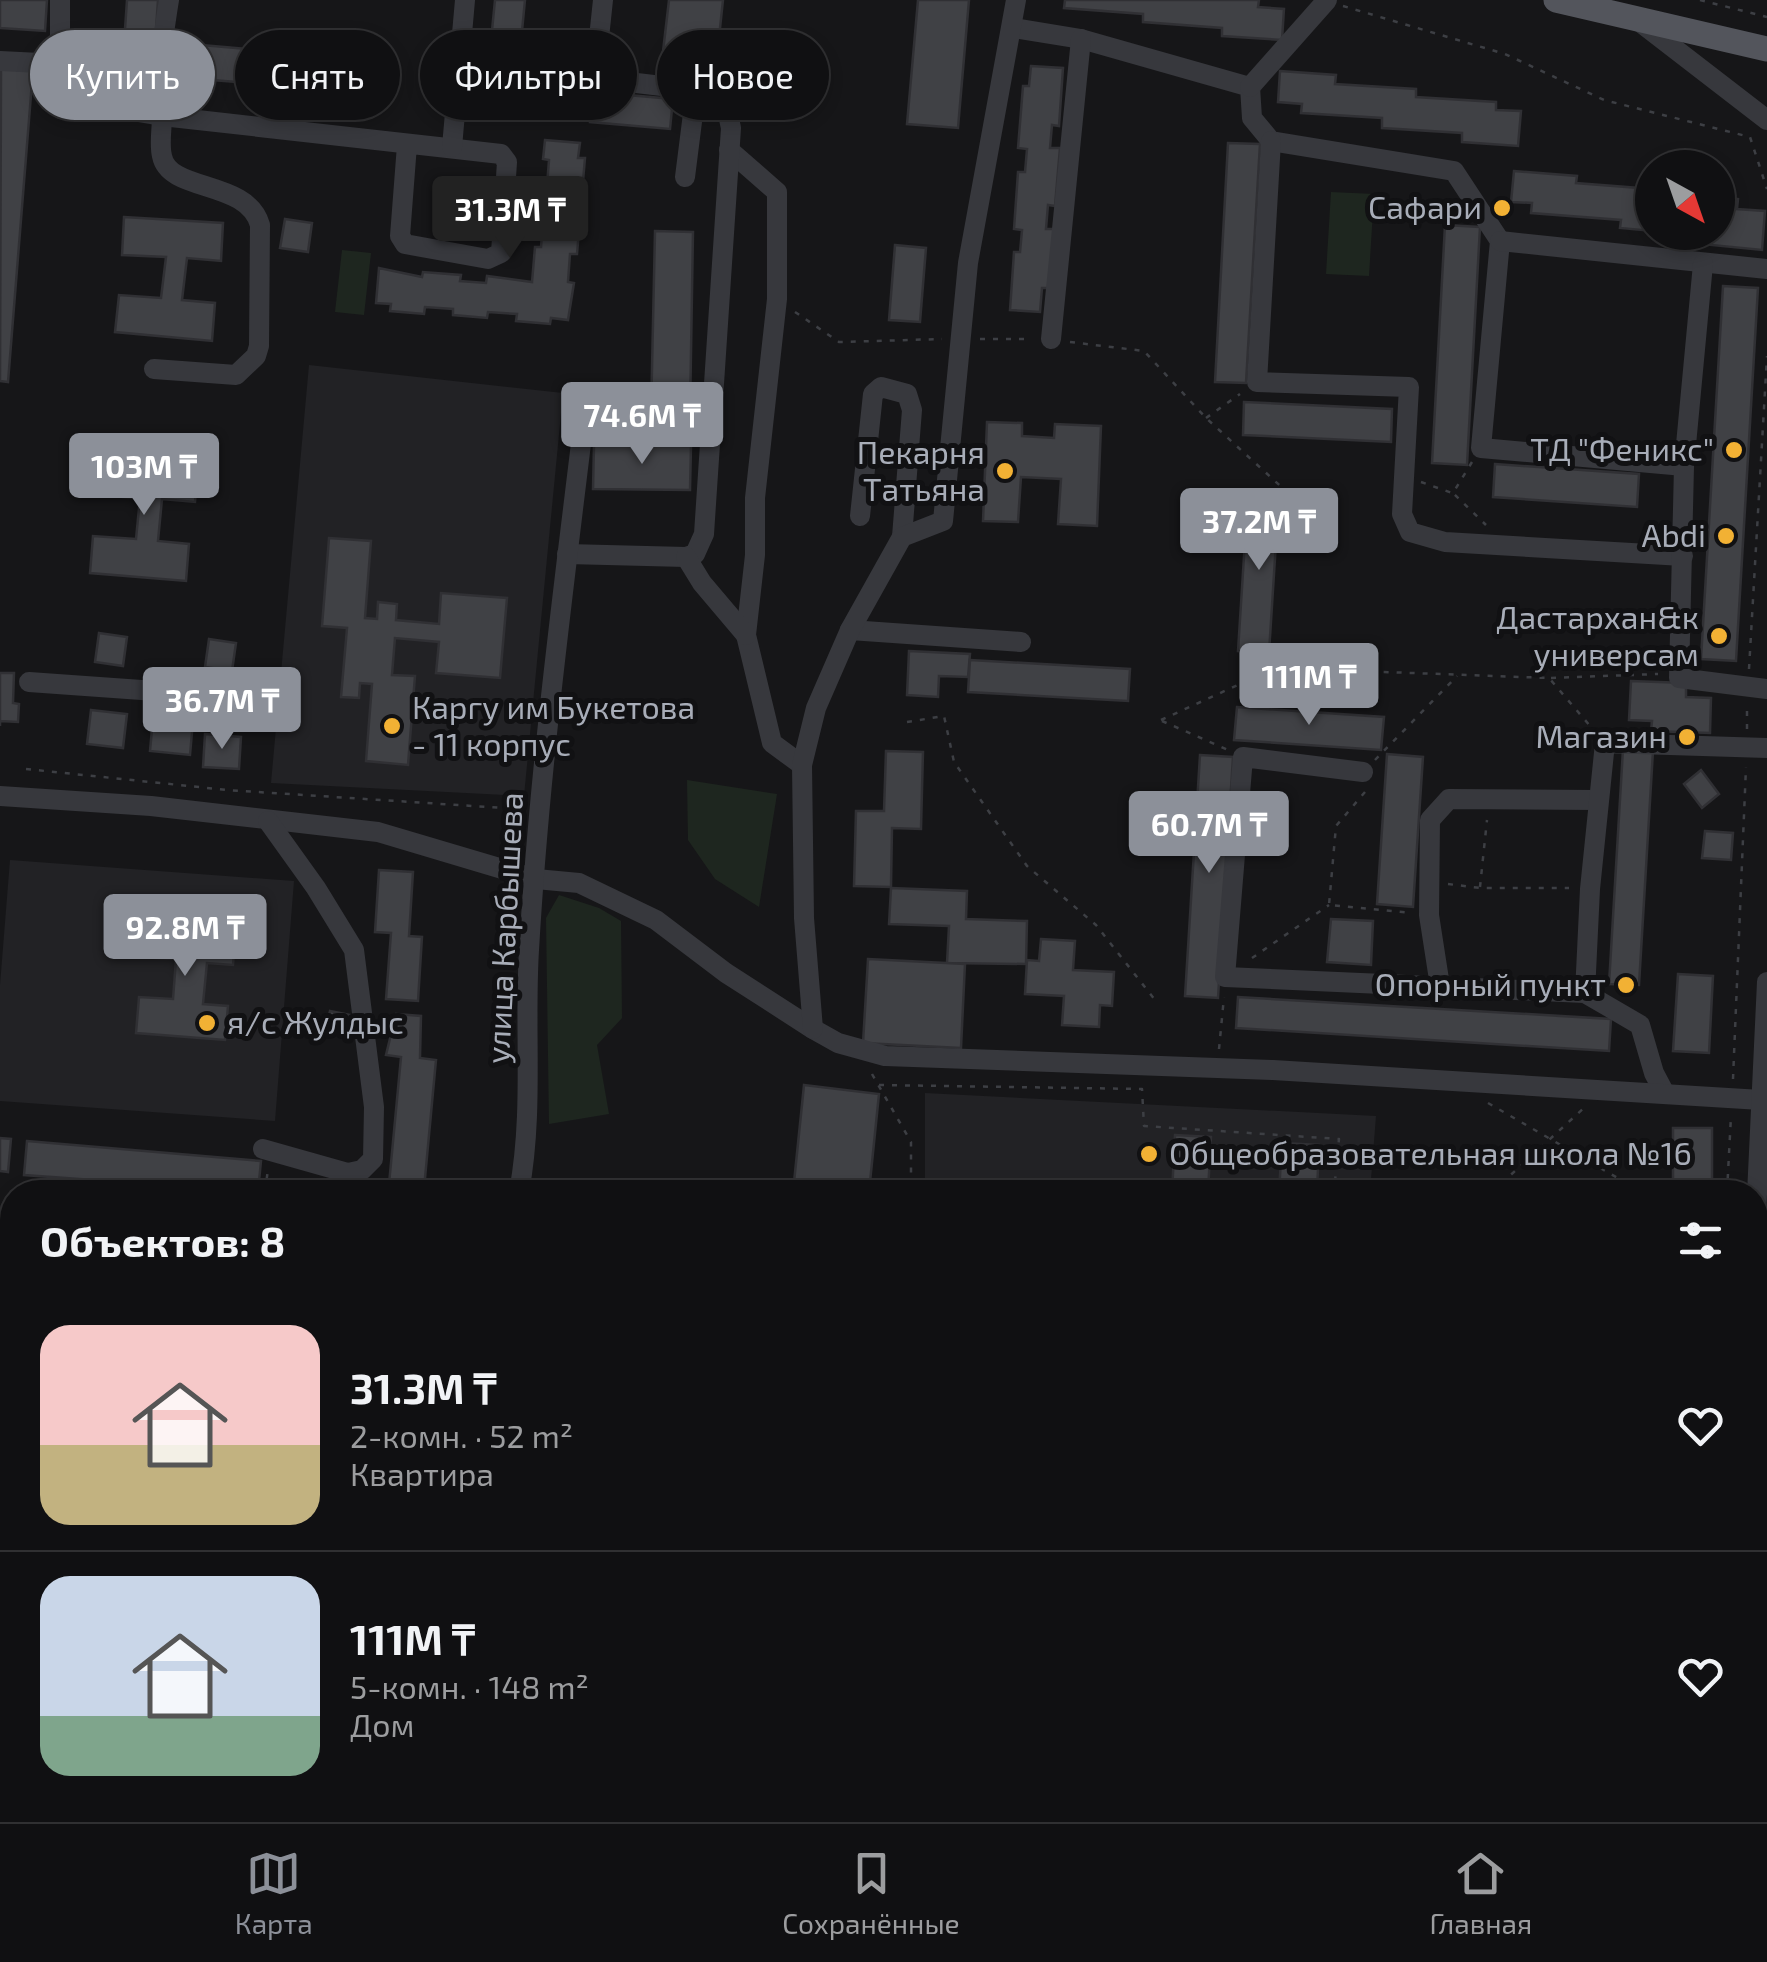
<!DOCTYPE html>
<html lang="ru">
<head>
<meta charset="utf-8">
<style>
  :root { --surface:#101012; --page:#1e1e20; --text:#f1f3f6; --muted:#9c9d9f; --line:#303032; --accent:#8c9099 }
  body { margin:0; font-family:"Exo 2",sans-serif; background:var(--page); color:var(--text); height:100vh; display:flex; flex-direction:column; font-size:38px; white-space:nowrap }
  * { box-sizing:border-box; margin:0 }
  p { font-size:32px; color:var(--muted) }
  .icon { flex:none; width:55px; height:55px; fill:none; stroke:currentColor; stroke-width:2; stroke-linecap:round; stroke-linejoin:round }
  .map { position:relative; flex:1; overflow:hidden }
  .sheet { position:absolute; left:0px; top:1180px; width:1768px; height:642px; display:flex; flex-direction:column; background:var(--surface); border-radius:40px 40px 0 0; box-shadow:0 5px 15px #0003,0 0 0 2px var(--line) }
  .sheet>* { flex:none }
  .guide { position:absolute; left:30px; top:30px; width:1000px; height:90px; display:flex; gap:20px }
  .needle { width:65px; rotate:140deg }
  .buttons { position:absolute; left:1635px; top:150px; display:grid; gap:20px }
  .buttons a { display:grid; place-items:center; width:100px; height:100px; border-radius:50%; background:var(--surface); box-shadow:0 5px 15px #0003,0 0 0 2px var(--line); font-size:50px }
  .price { position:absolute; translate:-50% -85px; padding:0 22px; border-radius:10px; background:var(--accent); color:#fff; font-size:32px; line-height:65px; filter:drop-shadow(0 2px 5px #0008) }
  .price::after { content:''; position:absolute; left:50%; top:60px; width:30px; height:22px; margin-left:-15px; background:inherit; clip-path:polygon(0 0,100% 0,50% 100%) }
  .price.current { background:#222; color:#fff }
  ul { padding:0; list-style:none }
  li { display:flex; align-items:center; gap:30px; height:250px; padding:0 40px }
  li+li { border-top:2px solid var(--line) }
  li span { display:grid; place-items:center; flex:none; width:280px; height:200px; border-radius:30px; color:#555 }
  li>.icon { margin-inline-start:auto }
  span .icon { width:120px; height:120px; fill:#fffc; stroke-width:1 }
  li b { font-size:42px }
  h2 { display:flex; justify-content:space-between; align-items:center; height:120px; padding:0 40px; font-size:42px }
  .pill { padding:0 35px; border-radius:45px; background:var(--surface); box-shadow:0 5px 15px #0003,0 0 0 2px var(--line); font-size:35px; line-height:90px }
  .pill.current { background:var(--accent); color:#fff }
  .tab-bar { display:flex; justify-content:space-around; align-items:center; height:140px; border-top:2px solid var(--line); background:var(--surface); font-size:28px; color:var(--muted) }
  .tab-bar a { display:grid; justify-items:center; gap:5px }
  .tab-bar .current { color:var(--accent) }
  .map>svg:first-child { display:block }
  .built { fill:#222225 }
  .green { fill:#1e261f }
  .building { fill:#404145; stroke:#303034; stroke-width:2.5 }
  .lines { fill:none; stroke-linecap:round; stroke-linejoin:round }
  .path { stroke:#3d3f44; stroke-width:2.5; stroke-dasharray:5 8; stroke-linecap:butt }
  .minor { stroke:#37383d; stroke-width:20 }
  .major { stroke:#53555c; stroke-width:25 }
  .poi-dot { fill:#f2b134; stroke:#111113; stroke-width:4 }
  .labels { text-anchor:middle; stroke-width:10; stroke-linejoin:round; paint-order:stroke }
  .poi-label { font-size:32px; fill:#a8adb8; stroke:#111113; text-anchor:end }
  .street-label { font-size:32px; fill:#a8adb8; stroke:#111113 }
</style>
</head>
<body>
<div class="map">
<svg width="1767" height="1822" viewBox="0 0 1767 1822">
  <rect width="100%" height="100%" fill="#161618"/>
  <g class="built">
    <polygon points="309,365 563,393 524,796 271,783"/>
    <polygon points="10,860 294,881 275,1121 0,1101 0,985"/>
    <polygon points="925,1093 1376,1116 1370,1192 925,1192"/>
    <polygon points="0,1211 12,1212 12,1580 0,1579"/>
    <polygon points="420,1810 823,1810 824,1822 419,1822"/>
  </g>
  <g class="green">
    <polygon points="1331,192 1374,194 1369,276 1326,274"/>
    <polygon points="342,250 371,253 364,315 335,312"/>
    <polygon points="687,780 777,794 759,907 715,879 688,840"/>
    <polygon points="559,895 599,908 621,921 622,1018 597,1045 609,1114 549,1124 546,918"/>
  </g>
  <g class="building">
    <polygon points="0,0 47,0 45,31 0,28"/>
    <polygon points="127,0 158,0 154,60 123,58"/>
    <polygon points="495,0 525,0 515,104 485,101"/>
    <polygon points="669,0 723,0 716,66 662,60"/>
    <polygon points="918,0 969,0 958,128 907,124"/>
    <polygon points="1065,0 1259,0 1258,7 1284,9 1282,40 1222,36 1222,28 1143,22 1143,14 1064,8"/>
    <polygon points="190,44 389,61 386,94 187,78"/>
    <polygon points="1031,66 1063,68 1059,126 1052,125 1050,148 1060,148 1055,206 1048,205 1046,229 1055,229 1050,288 1042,288 1040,312 1010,310 1014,252 1020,252 1022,230 1014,229 1018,172 1025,172 1027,149 1018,148 1023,86 1029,86"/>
    <polygon points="1,68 33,70 8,382 0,381"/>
    <polygon points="1280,71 1336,75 1335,84 1416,89 1416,97 1496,102 1496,110 1521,111 1518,146 1462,142 1462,133 1382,128 1382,118 1301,113 1302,104 1278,102"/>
    <polygon points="593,92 673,99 670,129 590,122"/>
    <polygon points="545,140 580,143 578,158 585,158 582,193 576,192 574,219 580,219 577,254 570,254 568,282 574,283 568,320 551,318 550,324 516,321 517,314 488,312 487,318 453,315 453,309 425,307 424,314 390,311 391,304 376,303 379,268 422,277 423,272 461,275 460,281 486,283 487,276 532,282 535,247 541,247 543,221 538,221 541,184 547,185 549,160 543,159"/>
    <polygon points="1228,143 1260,144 1246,383 1215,382"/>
    <polygon points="1514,171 1577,176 1576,183 1652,189 1652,231 1620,228 1621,220 1531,213 1532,203 1511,202"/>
    <polygon points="1721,197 1738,199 1737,209 1765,211 1762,250 1701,244 1702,235 1676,232 1718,232 1718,201"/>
    <polygon points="124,217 223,223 221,261 187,258 182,300 215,303 212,341 115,332 119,295 161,298 166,257 122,255"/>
    <polygon points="285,219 312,223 308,252 280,248"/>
    <polygon points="1445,225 1480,227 1467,465 1432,463"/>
    <polygon points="655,231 693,232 690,414 651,414"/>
    <polygon points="895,245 926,248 920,322 889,320"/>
    <polygon points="1723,286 1758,288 1736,661 1701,659"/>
    <polygon points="1244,402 1392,409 1391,442 1243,435"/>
    <polygon points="987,422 1022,423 1022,436 1054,438 1055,424 1101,426 1097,526 1058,524 1061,479 1021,477 1018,522 983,521"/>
    <polygon points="594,444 691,446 690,490 593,489"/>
    <polygon points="99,457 198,465 195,502 162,499 158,541 189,544 186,581 90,573 93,536 136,539 140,498 95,495"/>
    <polygon points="1495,464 1639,474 1637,507 1493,497"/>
    <polygon points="1248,493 1279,495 1269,653 1238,651"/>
    <polygon points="329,538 371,541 365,618 377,619 378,602 397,604 396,620 439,624 441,593 507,598 500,678 436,673 439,642 395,638 392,675 415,676 408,765 366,761 372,684 360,683 359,698 341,697 347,628 322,626"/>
    <polygon points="99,633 127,637 123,666 95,662"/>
    <polygon points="209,639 236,643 232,671 205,667"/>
    <polygon points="909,651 970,654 968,677 939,676 938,697 907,695"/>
    <polygon points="970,660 1130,669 1128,701 968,692"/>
    <polygon points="0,673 14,673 13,703 19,704 18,722 0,721 0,726"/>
    <polygon points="1631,681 1686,683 1686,697 1711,698 1710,733 1651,731 1652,721 1629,720"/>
    <polygon points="154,707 194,710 190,755 150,751"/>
    <polygon points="1237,707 1384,717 1381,750 1234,740"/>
    <polygon points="91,710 127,714 123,748 87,744"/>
    <polygon points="205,734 241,737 239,769 203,767"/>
    <polygon points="1623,749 1653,751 1639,985 1609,984"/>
    <polygon points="886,751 923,752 921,829 892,828 891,887 854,886 856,811 884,811"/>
    <polygon points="1387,754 1423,757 1413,907 1377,904"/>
    <polygon points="1200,755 1233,757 1218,998 1185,996"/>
    <polygon points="1701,770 1719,794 1702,808 1684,784"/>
    <polygon points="1705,831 1733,833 1731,860 1702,858"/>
    <polygon points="379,870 413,872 409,936 422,937 418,1001 386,999 391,933 375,932"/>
    <polygon points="891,888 967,891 966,919 1027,921 1026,964 947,963 949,926 889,924"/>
    <polygon points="1331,919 1373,921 1371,965 1327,962"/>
    <polygon points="142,920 236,928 233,965 207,963 203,1004 228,1006 225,1040 136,1033 139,997 173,999 176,959 139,957"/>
    <polygon points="1041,939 1075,941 1073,970 1114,972 1112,1006 1100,1005 1099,1027 1062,1025 1064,996 1025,994 1027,960 1039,961"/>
    <polygon points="868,959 965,964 961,1048 863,1043"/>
    <polygon points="1678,974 1713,976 1709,1053 1673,1051"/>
    <polygon points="1238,997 1611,1019 1609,1051 1236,1028"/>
    <polygon points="330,1011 350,1015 347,1030 326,1027"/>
    <polygon points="396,1014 421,1016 420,1058 436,1060 424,1189 401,1187 400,1192 368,1192 369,1183 389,1184 401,1057 386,1055"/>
    <polygon points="804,1085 879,1094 869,1192 793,1192"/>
    <rect x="1673" y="1128" width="39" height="64"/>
    <polygon points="1175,1135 1211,1137 1208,1192 1172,1192"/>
    <polygon points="0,1138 11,1139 8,1172 0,1171"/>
    <polygon points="27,1141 261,1161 258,1192 24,1175"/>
    <polygon points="1282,1143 1319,1145 1317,1192 1279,1192"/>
    <polygon points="0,1630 12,1631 11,1687 0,1686"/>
    <polygon points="889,1810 932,1810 931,1822 888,1822"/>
    <polygon points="1347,1811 1378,1813 1377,1822 1346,1822"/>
  </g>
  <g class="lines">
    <g class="path">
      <polyline points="1700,0 1767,17"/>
      <polyline points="1343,6 1505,54 1604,100 1750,137 1767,189"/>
      <polyline points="795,312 839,342 942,339"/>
      <polyline points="980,339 1032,339"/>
      <polyline points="1070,342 1144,351 1206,418 1288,493"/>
      <polyline points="1206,418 1240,394"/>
      <polyline points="1472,462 1453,493 1486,525"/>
      <polyline points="1421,482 1452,493"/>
      <polyline points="1749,669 1767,356"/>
      <polyline points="1551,678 1658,674"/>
      <polyline points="1161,720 1275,668 1549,678 1591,727"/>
      <polyline points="1162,721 1228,750"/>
      <polyline points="907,722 944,716 954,762 1027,866 1096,925 1155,1000"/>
      <polyline points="1747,729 1747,707"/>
      <polyline points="1375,760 1457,676"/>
      <polyline points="26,769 227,790 519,809"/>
      <polyline points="1365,792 1336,826 1329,905 1412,913"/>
      <polyline points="1448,884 1480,888 1569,888"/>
      <polyline points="1480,887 1487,820"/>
      <polyline points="1252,958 1329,905"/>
      <polyline points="1219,1049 1224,997"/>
      <polyline points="872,1074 911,1142 911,1192"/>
      <polyline points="1733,1079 1746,767"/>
      <polyline points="879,1085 1142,1089 1144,1126 1339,1139 1334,1192"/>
      <polyline points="1488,1103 1642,1192"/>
      <polyline points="265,1192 268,1169"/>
      <polyline points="1492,1192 1585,1107"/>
      <polyline points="1727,1192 1731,1116"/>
      <polyline points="1755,1257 1767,1258"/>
      <polyline points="1755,1612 1767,1440"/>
      <polyline points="0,1625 12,1626"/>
      <polyline points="1171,1810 1184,1822"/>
      <polyline points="960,1822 961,1810"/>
      <polyline points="1333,1822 1343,1810"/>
      <polyline points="1687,1822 1688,1810"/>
      <polyline points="1740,1822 1741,1810"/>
    </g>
    <g class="minor">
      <polyline points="60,0 60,64 90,104 162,116 501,154 507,162 501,253 488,259 405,244 400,236 407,145"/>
      <polyline points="603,0 596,66 611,80 696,90 685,177"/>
      <polyline points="1640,22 1767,120"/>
      <polyline points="1013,28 1081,39 1250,87 1252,118 1271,141 1454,171 1500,241 1481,448 1684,466"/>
      <polyline points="0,61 60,64"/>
      <polyline points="1250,87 1327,0"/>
      <path d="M120 111C164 75 160 53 169 0"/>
      <polyline points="1271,141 1257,382 1409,387 1402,514 1410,532 1445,542 1683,556"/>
      <polyline points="452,147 465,0"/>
      <polyline points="729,150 777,192 777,299 755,498 755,555 746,635 772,743 802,765"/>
      <polyline points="1500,241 1767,269"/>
      <polyline points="1703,264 1684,466 1679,678 1767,689"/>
      <polyline points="1051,339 1081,39"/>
      <path d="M154 369 236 375 256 356 259 346 260 225C247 179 169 193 162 156 159 144 162 129 162 116"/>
      <polyline points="860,516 873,394 881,387 907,394 912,410 902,537"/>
      <polyline points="567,554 686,557 695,554 704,534 731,128 724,96 696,90"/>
      <polyline points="686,557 702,583 746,635"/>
      <polyline points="850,630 1021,642"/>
      <polyline points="29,682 212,695"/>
      <polyline points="1363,772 1243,757 1225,977 1585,993 1640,1025 1654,1073 1664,1092"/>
      <polyline points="0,796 151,806 378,832 536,879 579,883 656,920 726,973 813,1029 838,1043 885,1056 1273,1070 1761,1100"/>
      <polyline points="1440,986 1429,915 1430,820 1449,799 1597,800"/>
      <polyline points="1585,993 1590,889 1605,743 1767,748"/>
      <polyline points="813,1029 804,918 802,765 816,708 850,630 902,537 943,521 968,263 1016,0"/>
      <polyline points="263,1149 348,1173 362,1170 373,1159 374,1107 354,950 316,888 268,821"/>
      <path d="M519 1192C534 1112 524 1031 529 950 539 775 562 601 583 427"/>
      <polyline points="1755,1237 1767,982"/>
      <polyline points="0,1771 12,1772"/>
      <polyline points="245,1810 365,1822"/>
      <polyline points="843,1810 844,1822"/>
      <polyline points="1410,1810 1602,1822"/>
      <polyline points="32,1822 33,1810"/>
      <polyline points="405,1822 406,1810"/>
      <polyline points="1121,1822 1122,1810"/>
      <polyline points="1715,1822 1717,1810"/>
    </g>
    <polyline class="major" points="1556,0 1767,49"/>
  </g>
  <g class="poi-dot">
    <circle cx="1502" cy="208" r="10"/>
    <circle cx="1734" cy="450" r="10"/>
    <circle cx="1005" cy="471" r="10"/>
    <circle cx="1726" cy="536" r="10"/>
    <circle cx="1719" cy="636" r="10"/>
    <circle cx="392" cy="726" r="10"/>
    <circle cx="1687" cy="737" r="10"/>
    <circle cx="1626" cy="985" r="10"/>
    <circle cx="207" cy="1023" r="10"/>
    <circle cx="1149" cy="1154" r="10"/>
  </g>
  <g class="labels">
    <g class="poi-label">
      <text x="1482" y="219">Сафари</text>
      <text x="1714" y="461">ТД "Феникс"</text>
      <text x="985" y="464">Пекарня<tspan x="985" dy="37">Татьяна</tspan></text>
      <text x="1706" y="547">Abdi</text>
      <text x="1699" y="629">Дастархан&amp;к<tspan x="1699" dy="37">универсам</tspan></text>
      <text x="412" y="719" text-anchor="start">Каргу им Букетова<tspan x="412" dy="37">- 11 корпус</tspan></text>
      <text x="1667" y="748">Магазин</text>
      <text x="1606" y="996">Опорный пункт</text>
      <text x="227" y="1034" text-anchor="start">я/c Жулдыс</text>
      <text x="1169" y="1165" text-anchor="start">Общеобразовательная школа №16</text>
    </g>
    <g class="street-label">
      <text transform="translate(505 928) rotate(-87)" y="11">улица Карбышева</text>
    </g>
  </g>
</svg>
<div class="buttons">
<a><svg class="needle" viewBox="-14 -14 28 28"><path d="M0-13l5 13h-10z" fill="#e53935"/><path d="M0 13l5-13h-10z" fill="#9c9d9f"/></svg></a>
</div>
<b class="price current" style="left:510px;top:261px">31.3M ₸</b>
<b class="price" style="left:642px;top:467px">74.6M ₸</b>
<b class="price" style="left:144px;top:518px">103M ₸</b>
<b class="price" style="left:1259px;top:573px">37.2M ₸</b>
<b class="price" style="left:1309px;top:728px">111M ₸</b>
<b class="price" style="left:222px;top:752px">36.7M ₸</b>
<b class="price" style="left:1209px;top:876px">60.7M ₸</b>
<b class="price" style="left:185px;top:979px">92.8M ₸</b>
<div class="guide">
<a class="pill current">Купить</a>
<a class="pill">Снять</a>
<a class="pill">Фильтры</a>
<a class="pill">Новое</a>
</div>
<section class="sheet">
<h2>Объектов: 8<svg class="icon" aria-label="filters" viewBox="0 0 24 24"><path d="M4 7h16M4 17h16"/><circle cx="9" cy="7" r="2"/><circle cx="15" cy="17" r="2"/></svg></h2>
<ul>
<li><span style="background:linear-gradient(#f6c9c9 60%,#c2b280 0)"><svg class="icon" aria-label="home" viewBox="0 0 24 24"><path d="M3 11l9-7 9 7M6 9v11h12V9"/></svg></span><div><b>31.3M ₸</b><p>2-комн. · 52 m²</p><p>Квартира</p></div><svg class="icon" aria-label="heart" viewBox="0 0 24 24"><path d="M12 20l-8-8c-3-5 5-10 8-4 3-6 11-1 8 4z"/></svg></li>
<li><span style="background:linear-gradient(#c9d6e8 70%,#7fa58c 0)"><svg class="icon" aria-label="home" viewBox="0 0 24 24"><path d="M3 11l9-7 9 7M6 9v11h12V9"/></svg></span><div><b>111M ₸</b><p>5-комн. · 148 m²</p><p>Дом</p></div><svg class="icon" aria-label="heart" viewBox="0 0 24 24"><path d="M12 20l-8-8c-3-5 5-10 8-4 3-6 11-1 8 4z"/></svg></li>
</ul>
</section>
</div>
<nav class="tab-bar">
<a class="current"><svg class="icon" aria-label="map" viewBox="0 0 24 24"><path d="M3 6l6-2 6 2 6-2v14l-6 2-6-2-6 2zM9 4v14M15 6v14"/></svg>Карта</a>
<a><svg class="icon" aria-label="saved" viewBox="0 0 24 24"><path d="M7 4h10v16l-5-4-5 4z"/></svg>Сохранённые</a>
<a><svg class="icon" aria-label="home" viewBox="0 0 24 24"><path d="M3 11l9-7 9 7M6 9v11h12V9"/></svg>Главная</a>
</nav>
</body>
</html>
